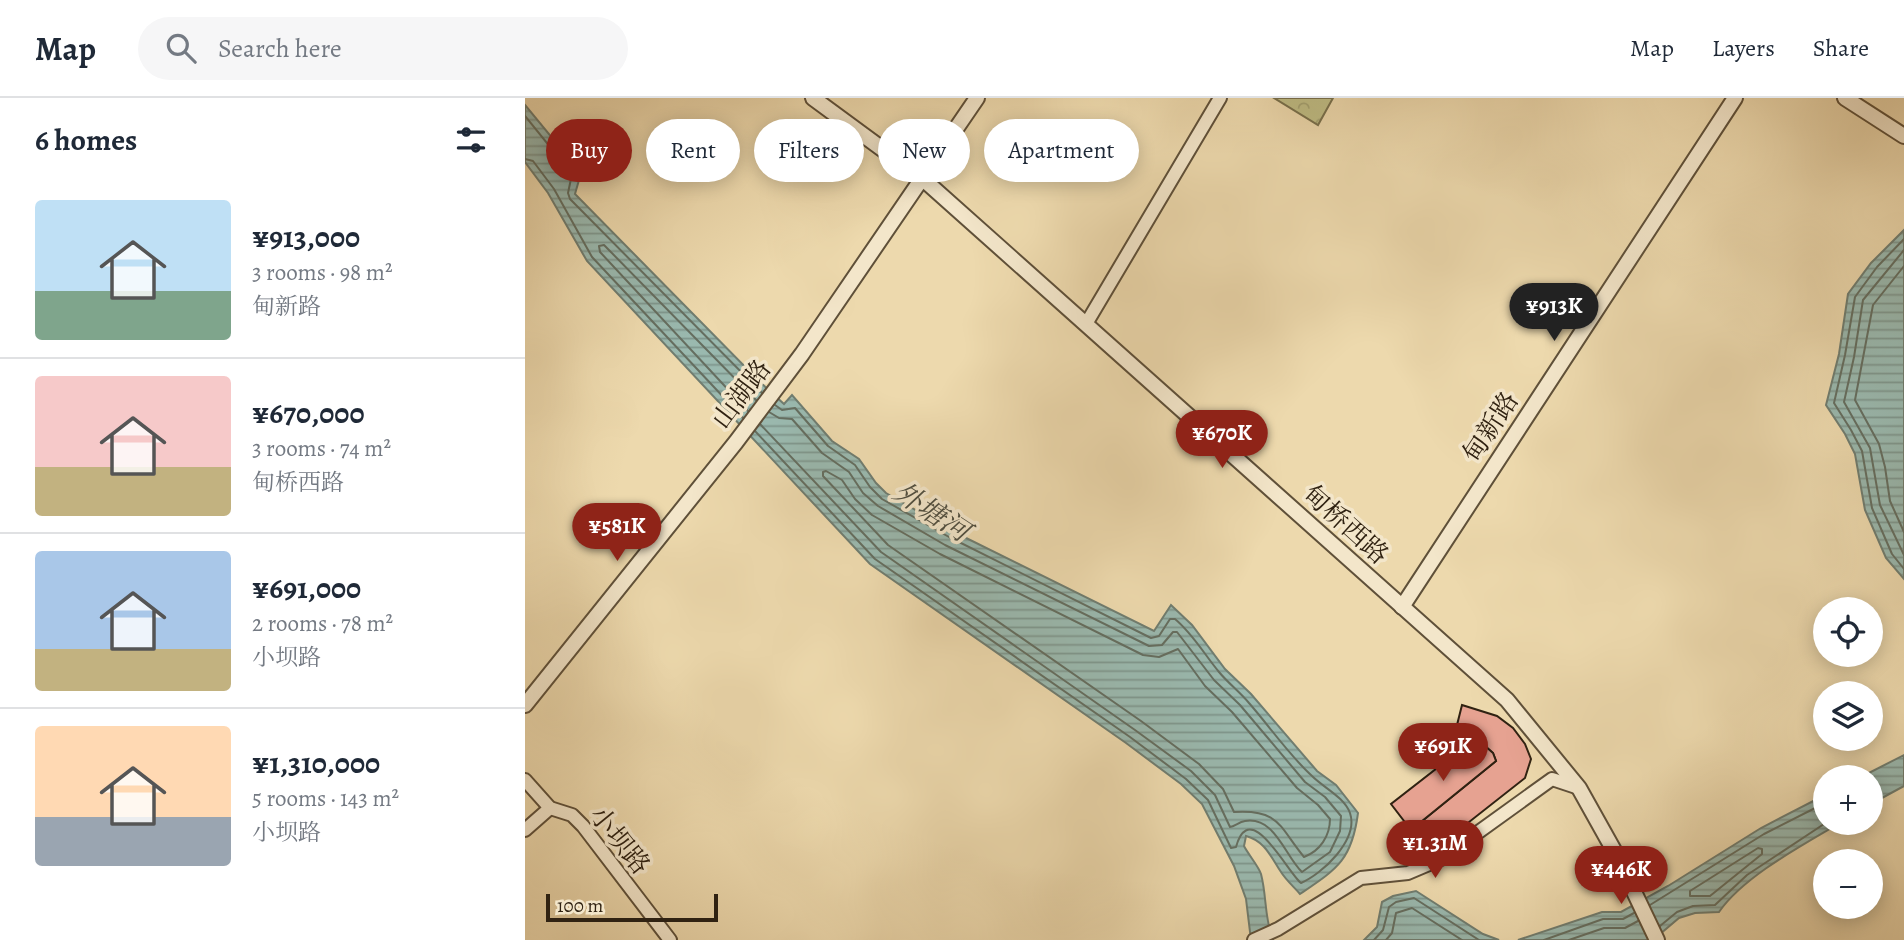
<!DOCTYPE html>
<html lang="en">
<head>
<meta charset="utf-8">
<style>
  :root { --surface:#fff; --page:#f6f6f7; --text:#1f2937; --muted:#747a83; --line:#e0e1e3; --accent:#8f2418 }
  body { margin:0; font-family:Alegreya,"Noto Serif SC",serif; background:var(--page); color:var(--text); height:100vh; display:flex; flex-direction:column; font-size:26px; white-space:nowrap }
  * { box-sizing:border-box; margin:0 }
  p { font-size:23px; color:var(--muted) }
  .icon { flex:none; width:38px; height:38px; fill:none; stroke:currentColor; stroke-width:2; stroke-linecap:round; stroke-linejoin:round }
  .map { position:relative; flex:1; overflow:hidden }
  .sheet { display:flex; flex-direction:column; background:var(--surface); width:525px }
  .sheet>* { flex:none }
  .guide { position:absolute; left:21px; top:21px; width:665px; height:63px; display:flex; gap:14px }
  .fabs { position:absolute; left:1288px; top:499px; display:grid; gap:14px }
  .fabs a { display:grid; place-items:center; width:70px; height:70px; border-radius:50%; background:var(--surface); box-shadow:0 4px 18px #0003; font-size:35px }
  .scale { position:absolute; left:21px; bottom:18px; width:172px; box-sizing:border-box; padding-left:7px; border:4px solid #302212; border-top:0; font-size:19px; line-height:24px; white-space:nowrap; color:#302212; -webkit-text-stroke:5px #f3e6ca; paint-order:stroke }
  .price { position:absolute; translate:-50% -60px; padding:0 16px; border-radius:24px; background:var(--accent); color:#fff; font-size:23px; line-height:46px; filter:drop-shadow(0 2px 4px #0008) }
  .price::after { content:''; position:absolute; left:50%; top:42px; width:21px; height:16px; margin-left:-10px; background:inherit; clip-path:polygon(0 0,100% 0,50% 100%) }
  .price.active { background:#222; color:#fff }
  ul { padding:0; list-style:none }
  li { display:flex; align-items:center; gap:21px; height:175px; padding:0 35px }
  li+li { border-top:2px solid var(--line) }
  li span { display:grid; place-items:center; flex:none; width:196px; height:140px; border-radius:7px; color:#555 }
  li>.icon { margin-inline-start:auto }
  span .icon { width:84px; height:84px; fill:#fffc; stroke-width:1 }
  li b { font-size:30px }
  h2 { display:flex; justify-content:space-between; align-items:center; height:84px; padding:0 35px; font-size:30px }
  .pill { padding:0 24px; border-radius:32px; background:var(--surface); box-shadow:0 4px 18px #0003; font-size:24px; line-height:63px }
  .pill.active { background:var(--accent); color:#fff }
  header { display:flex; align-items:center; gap:42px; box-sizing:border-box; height:98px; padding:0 35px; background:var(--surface); border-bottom:2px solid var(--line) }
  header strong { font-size:33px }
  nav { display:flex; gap:38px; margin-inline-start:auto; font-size:24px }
  .search { width:490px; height:63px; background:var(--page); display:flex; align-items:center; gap:18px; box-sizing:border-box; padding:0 24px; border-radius:38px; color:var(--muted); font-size:26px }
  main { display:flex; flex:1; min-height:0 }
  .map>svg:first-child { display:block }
  .forest { fill:url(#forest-crowns); stroke:#78704c; stroke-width:2 }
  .water { fill:url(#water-rules); stroke:#707d70; stroke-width:2 }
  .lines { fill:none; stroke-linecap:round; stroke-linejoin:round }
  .shore { stroke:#656e60; stroke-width:2 }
  .building { fill:#e6a291; stroke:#302212; stroke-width:2 }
  .minor-casing { stroke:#5f5039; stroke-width:16 }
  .tertiary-casing { stroke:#5f5039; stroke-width:18 }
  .minor { stroke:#f3e6ca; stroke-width:12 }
  .tertiary { stroke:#f3e6ca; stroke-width:14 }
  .labels { text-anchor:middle; stroke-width:7; stroke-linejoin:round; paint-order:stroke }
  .street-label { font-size:26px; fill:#302212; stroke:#f3e6ca }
  .water-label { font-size:28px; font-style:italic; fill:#504f41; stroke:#f3e6ca }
</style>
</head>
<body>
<header>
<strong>Map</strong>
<div class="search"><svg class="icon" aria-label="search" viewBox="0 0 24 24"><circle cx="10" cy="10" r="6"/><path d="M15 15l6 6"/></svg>Search here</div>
<nav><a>Map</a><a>Layers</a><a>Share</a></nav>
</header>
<main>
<section class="sheet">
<h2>6 homes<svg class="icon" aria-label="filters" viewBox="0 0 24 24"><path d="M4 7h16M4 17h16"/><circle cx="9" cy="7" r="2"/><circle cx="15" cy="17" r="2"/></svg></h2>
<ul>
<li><span style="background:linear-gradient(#bfe0f5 65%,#7fa58c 0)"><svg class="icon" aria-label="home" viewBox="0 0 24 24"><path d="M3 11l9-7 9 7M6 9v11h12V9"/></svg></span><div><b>¥913,000</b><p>3 rooms · 98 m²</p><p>甸新路</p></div></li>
<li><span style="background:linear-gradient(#f6c9c9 65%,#c2b280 0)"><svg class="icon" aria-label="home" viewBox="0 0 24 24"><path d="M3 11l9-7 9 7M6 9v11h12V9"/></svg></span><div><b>¥670,000</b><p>3 rooms · 74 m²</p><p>甸桥西路</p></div></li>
<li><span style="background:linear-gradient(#a9c7e8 70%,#c2b280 0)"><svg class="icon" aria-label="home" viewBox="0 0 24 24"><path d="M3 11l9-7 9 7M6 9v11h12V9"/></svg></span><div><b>¥691,000</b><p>2 rooms · 78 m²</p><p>小坝路</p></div></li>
<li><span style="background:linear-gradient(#ffd9b3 65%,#9aa5b1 0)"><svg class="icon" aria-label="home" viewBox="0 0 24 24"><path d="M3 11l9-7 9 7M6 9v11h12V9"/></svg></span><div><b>¥1,310,000</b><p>5 rooms · 143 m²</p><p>小坝路</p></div></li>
</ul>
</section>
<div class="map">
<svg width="1379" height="842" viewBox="0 0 1379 842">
  <defs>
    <pattern id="forest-crowns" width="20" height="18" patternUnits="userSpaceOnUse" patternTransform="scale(1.75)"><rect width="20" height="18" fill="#bfbd85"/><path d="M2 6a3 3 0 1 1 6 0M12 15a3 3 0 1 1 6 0" fill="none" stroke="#a4a272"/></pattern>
    <pattern id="water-rules" width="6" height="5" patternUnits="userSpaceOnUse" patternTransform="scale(1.75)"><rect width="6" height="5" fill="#9ab9af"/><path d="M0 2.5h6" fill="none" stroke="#7e968d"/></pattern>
  </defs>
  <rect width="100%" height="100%" fill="#edd9ad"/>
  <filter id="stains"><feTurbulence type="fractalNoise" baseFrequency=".00286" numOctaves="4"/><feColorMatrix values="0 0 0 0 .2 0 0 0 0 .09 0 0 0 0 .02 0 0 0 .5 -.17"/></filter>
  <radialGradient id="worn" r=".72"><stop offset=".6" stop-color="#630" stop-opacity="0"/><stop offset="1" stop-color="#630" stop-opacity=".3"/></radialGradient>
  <polygon class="forest" points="749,0 808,0 793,27"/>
  <g class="water">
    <path d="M0 7 56 75 50 96 235 284 259 306 267 297 307 343 334 361 351 385 361 395 427 433 629 533 646 507 667 527 700 571 726 596 792 673 811 687 833 715C827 762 812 771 775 796 769 789 761 782 756 774 746 759 740 743 721 738L719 748C723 756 734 769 736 776 742 799 739 819 748 842H726L721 801 709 768 677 706 656 686 601 645 345 466 62 163 23 95 0 64Z"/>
    <polygon points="1379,132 1379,481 1361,460 1340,412 1330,356 1320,336 1301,307 1314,256 1323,196 1346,165"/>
    <polygon points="1379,657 1379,688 1346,706 1346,679 1336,679"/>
    <path d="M1300 697V724L1315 725C1278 747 1219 778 1194 814L1170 815 1154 820 1128 842H993L1077 814H1096L1143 788 1236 730Z"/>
    <polygon points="891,793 958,836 974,842 839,842 852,829 857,804 868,798"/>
  </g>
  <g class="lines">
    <g class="shore">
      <polyline points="0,18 47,76 43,95 45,101 237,295"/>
      <polyline points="0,61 8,63 29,91 67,159 218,320"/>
      <polyline points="1379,141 1352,169 1330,199 1320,257 1309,305 1326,332 1337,353 1347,410 1367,456 1379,471"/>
      <polyline points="1379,152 1338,202 1329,259 1319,304 1345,350 1355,407 1379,457"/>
      <polyline points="1379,168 1348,207 1330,302 1354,346 1360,369 1365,403 1379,434"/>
      <polyline points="223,313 75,154 74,148 79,147 231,302"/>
      <path d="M235 326 356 454 610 632 666 673 690 697 705 729C710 728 714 724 720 723 750 718 760 758 777 774L805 754 815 733 816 718 800 699 780 684 715 607 689 582 652 534H648L637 547 624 548 420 447 353 408 338 395 324 374 297 355 267 321 254 320 244 314"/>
      <path d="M230 333 350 461 605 639 661 681 683 702 706 750 711 749C725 698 762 774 776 785 797 776 834 742 825 715 819 699 799 690 787 678 764 657 745 629 724 605 715 594 703 585 694 574 679 556 668 536 650 521H645L634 538 626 540 424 439 357 401 345 389 330 367 303 348 270 310 257 312 250 307"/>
      <path d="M301 373 317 382 330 401 347 417 415 456 618 557 634 559 653 551 680 588 707 614 772 690 793 707 805 721C805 738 795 753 779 759 754 729 755 711 709 714L698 691 674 666 616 623 363 447 298 378V374Z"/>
      <polygon points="1233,750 1237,751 1237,756 1185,798 1165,798 1165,793"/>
      <polyline points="1125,807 1239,736 1300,705"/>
      <polyline points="1135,828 1152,814 1168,808 1190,807 1222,777 1302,724"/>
      <polyline points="849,842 858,832 864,809 871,804 889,800 954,842"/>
      <polyline points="861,842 867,835 871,815 887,810 937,842"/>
      <polyline points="1019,842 1078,821 1098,821 1109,815"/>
      <polyline points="1044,842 1079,830 1100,830 1113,823"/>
    </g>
  </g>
  <g class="building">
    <polygon points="937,607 972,618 988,630 1000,646 1006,661 1000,680 906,754 886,732 971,663 968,655 959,647 930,635"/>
    <polygon points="948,642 959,647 968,655 971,663 886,732 866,706"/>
  </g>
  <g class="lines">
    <g class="minor-casing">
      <g id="minor">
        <polyline points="561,226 695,0"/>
        <polyline points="0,682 25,710 47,717 58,728 145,842"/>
        <polyline points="0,732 25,710"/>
        <polyline points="729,842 753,831 836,780 883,775 916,761 1027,681 1054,690"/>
      </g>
    </g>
    <g class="tertiary-casing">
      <g id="tertiary">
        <polyline points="288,0 398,81 982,602 1054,690 1092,758 1132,842"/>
        <polyline points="1320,0 1379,38"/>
        <polyline points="877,509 1210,0"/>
        <polyline points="0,607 211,344 277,256 452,0"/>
      </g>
    </g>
    <use href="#minor" class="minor"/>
    <use href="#tertiary" class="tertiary"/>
  </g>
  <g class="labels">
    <g class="street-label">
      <text transform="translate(216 296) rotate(-53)" y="9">山湖路</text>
      <text transform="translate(965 329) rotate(-57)" y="9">甸新路</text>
      <text transform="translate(821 426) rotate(42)" y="9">甸桥西路</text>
      <text transform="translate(95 742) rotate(51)" y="9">小坝路</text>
    </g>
    <g class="water-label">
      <text transform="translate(407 413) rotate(33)" y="10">外塘河</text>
    </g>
  </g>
  <rect width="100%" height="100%" filter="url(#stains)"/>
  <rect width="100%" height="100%" fill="url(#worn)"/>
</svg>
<div class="fabs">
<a><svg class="icon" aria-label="locate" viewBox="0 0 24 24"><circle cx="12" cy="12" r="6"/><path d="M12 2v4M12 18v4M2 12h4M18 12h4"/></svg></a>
<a><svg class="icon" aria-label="layers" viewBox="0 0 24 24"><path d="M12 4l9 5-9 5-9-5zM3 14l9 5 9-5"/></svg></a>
<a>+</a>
<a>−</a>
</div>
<div class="scale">100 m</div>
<b class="price active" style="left:1029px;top:245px">¥913K</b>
<b class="price" style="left:697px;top:372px">¥670K</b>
<b class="price" style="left:92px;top:465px">¥581K</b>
<b class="price" style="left:918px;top:685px">¥691K</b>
<b class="price" style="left:910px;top:782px">¥1.31M</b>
<b class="price" style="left:1096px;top:808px">¥446K</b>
<div class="guide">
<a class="pill active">Buy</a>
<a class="pill">Rent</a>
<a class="pill">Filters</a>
<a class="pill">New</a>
<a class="pill">Apartment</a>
</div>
</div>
</main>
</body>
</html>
